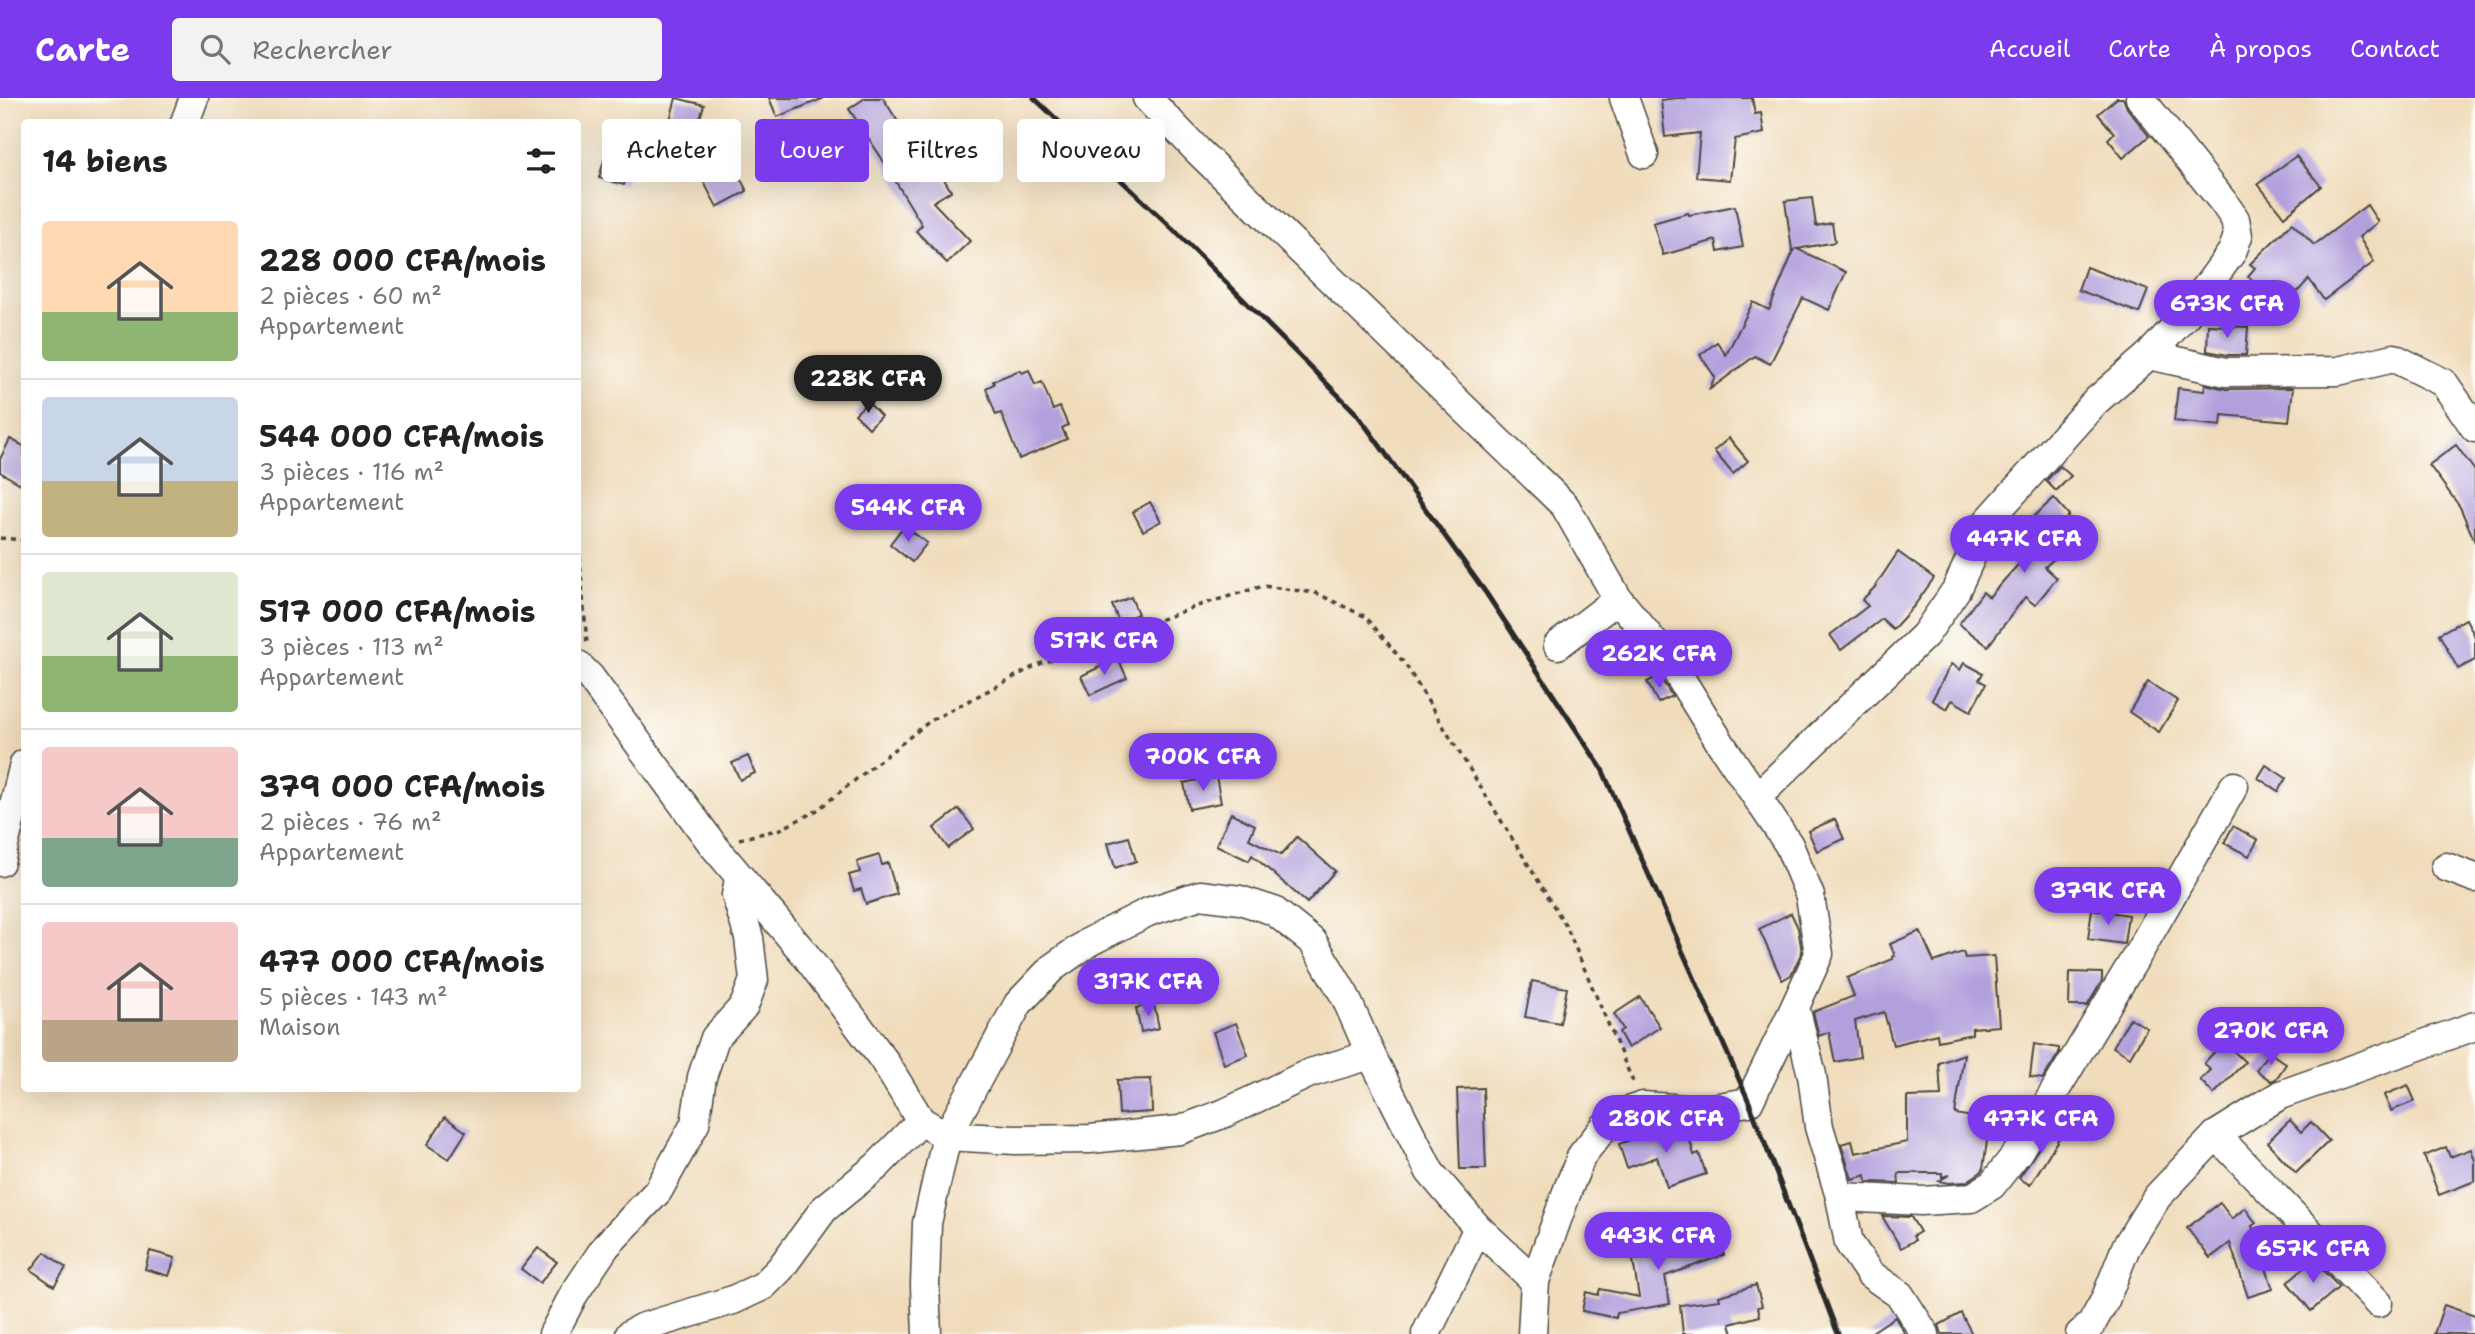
<!DOCTYPE html>
<html lang="fr">
<head>
<meta charset="utf-8">
<style>
  :root { --surface:#fff; --page:#f2f2f2; --text:#222; --muted:#767676; --line:#e0e0e0; --accent:#7c3aed }
  body { margin:0; font-family:"Shantell Sans",sans-serif; background:var(--page); color:var(--text); height:100vh; display:flex; flex-direction:column; font-size:26px; white-space:nowrap }
  * { box-sizing:border-box; margin:0 }
  p { font-size:23px; color:var(--muted) }
  .icon { flex:none; width:38px; height:38px; fill:none; stroke:currentColor; stroke-width:2; stroke-linecap:round; stroke-linejoin:round }
  .map { position:relative; flex:1; overflow:hidden }
  .side { position:absolute; left:21px; top:21px; width:560px; height:973px; display:flex; flex-direction:column; background:var(--surface); border-radius:7px; box-shadow:0 7px 28px #0002 }
  .side>* { flex:none }
  .hud { position:absolute; left:602px; top:21px; width:665px; height:63px; display:flex; gap:14px }
  .price { position:absolute; translate:-50% -60px; padding:0 16px; border-radius:24px; background:var(--accent); color:#fff; font-size:23px; line-height:46px; filter:drop-shadow(0 2px 4px #0008) }
  .price::after { content:''; position:absolute; left:50%; top:42px; width:21px; height:16px; margin-left:-10px; background:inherit; clip-path:polygon(0 0,100% 0,50% 100%) }
  .price.current { background:#222; color:#fff }
  ul { padding:0; list-style:none }
  li { display:flex; align-items:center; gap:21px; height:175px; padding:0 21px }
  li+li { border-top:2px solid var(--line) }
  li span { display:grid; place-items:center; flex:none; width:196px; height:140px; border-radius:7px; color:#555 }
  li>.icon { margin-inline-start:auto }
  span .icon { width:84px; height:84px; fill:#fffc; stroke-width:1 }
  li b { font-size:30px }
  h2 { display:flex; justify-content:space-between; align-items:center; height:84px; padding:0 21px; font-size:30px }
  .pill { padding:0 24px; border-radius:7px; background:var(--surface); box-shadow:0 7px 28px #0002; font-size:24px; line-height:63px }
  .pill.current { background:var(--accent); color:#fff }
  header { display:flex; align-items:center; gap:42px; box-sizing:border-box; height:98px; padding:0 35px; background:var(--accent); color:#fff }
  header strong { font-size:33px }
  nav { display:flex; gap:38px; margin-inline-start:auto; font-size:24px }
  .search { width:490px; height:63px; background:var(--page); display:flex; align-items:center; gap:18px; box-sizing:border-box; padding:0 24px; border-radius:7px; color:var(--muted); font-size:26px }
  .map>svg:first-child { display:block }
  .building { fill:#b2a0dd }
  .lines { fill:none; stroke-linecap:round; stroke-linejoin:round }
  .minor-casing { stroke:#494641; stroke-width:31 }
  .path { stroke:#494641; stroke-width:3.5; stroke-dasharray:5 5; stroke-linecap:butt }
  .minor { stroke:#fff; stroke-width:28 }
  .rail { stroke:#2b2b2b; stroke-width:5 }
</style>
</head>
<body>
<header>
<strong>Carte</strong>
<div class="search"><svg class="icon" aria-label="search" viewBox="0 0 24 24"><circle cx="10" cy="10" r="6"/><path d="M15 15l6 6"/></svg>Rechercher</div>
<nav><a>Accueil</a><a>Carte</a><a>À propos</a><a>Contact</a></nav>
</header>
<div class="map">
<svg width="2475" height="1236" viewBox="0 0 2475 1236">
  <rect width="100%" height="100%" fill="#fdfcf7"/>
  <filter id="ink" filterUnits="userSpaceOnUse"><feTurbulence type="fractalNoise" baseFrequency=".0143" numOctaves="2"/><feDisplacementMap in="SourceGraphic" scale="14" xChannelSelector="R" yChannelSelector="G"/><feConvolveMatrix kernelMatrix="1 2 1 2 8 2 1 2 1" color-interpolation-filters="sRGB"/></filter>
  <filter id="wash" filterUnits="userSpaceOnUse"><feTurbulence type="fractalNoise" baseFrequency=".00686" numOctaves="4" result="noise"/><feDisplacementMap in="SourceGraphic" scale="28" xChannelSelector="R" yChannelSelector="G"/><feGaussianBlur stdDeviation="1.57" result="paint"/><feColorMatrix in="noise" values="0 0 0 0 0 0 0 0 0 0 0 0 0 0 0 0 0 1.4 0 .05"/><feComposite in="paint" operator="in"/></filter>
  <g filter="url(#wash)">
    <rect width="100%" height="100%" fill="#f0dcbb"/>
    <g id="blocks">
      <g class="building">
        <polygon points="676,0 704,7 693,43 674,37 677,28 669,26"/>
        <polygon points="769,0 822,0 822,1 777,19"/>
        <polygon points="865,0 883,0 914,49 922,44 951,93 933,104 970,143 947,165 916,133 922,127 879,56 849,11"/>
        <polygon points="1677,0 1752,0 1755,16 1761,15 1764,35 1735,41 1730,82 1696,79 1700,35 1665,39 1661,2"/>
        <polygon points="2117,0 2123,0 2127,10 2149,38 2123,60 2108,41 2114,35 2098,16"/>
        <polygon points="610,41 635,48 624,87 599,80"/>
        <polygon points="2296,58 2321,88 2284,119 2258,86"/>
        <polygon points="731,63 747,93 717,109 701,79"/>
        <polygon points="1812,100 1816,128 1832,125 1835,144 1797,151 1846,174 1829,212 1803,200 1770,266 1755,258 1709,292 1715,279 1700,257 1717,244 1726,257 1753,204 1769,212 1794,152 1792,152 1785,103"/>
        <polygon points="2367,107 2378,124 2359,139 2374,164 2324,202 2309,181 2290,202 2280,192 2278,195 2266,184 2261,190 2248,178 2255,170 2250,166 2292,125 2314,147"/>
        <polygon points="1735,108 1743,149 1718,154 1716,142 1663,157 1653,125 1688,115 1689,117"/>
        <polygon points="2086,169 2148,192 2139,215 2078,192"/>
        <polygon points="2208,227 2248,229 2246,257 2228,257 2207,253"/>
        <polygon points="1020,272 1022,275 1029,272 1035,287 1042,284 1053,312 1060,309 1068,327 1062,330 1067,341 1019,361 1001,315 996,317 986,290 994,286 993,283"/>
        <polygon points="2205,286 2226,291 2293,290 2289,323 2222,317 2221,328 2174,323 2178,290 2204,293"/>
        <polygon points="868,304 881,318 869,330 855,316"/>
        <polygon points="1729,340 1748,363 1733,376 1714,353"/>
        <polygon points="10,341 24,348 24,388 0,374 0,361"/>
        <polygon points="2456,347 2475,373 2475,444 2460,409 2429,367"/>
        <polygon points="2060,368 2071,378 2056,393 2046,383"/>
        <polygon points="2054,400 2069,417 2067,420 2081,436 2045,469 2057,480 2035,507 2025,499 1988,548 1959,526 1983,494 1989,499 2042,440 2028,424"/>
        <polygon points="1150,404 1161,423 1143,433 1133,414"/>
        <polygon points="904,428 927,445 912,464 890,446"/>
        <polygon points="1898,454 1934,480 1914,508 1893,531 1882,521 1841,552 1830,537 1868,508 1862,502 1874,490"/>
        <polygon points="1131,499 1138,516 1119,524 1112,507"/>
        <polygon points="2466,521 2475,539 2475,562 2458,571 2439,536"/>
        <polygon points="1118,560 1127,580 1090,597 1081,578"/>
        <polygon points="1964,565 1983,575 1979,582 1986,586 1971,613 1952,602 1947,611 1932,602 1951,566 1960,572"/>
        <polygon points="1659,578 1672,598 1658,605 1647,584"/>
        <polygon points="2148,584 2178,603 2159,634 2129,614"/>
        <polygon points="748,658 755,675 740,682 732,665"/>
        <polygon points="2266,667 2286,680 2278,693 2258,680"/>
        <polygon points="1216,678 1221,705 1189,711 1184,685"/>
        <polygon points="959,711 974,731 948,750 934,730"/>
        <polygon points="1231,715 1255,727 1249,741 1281,757 1297,739 1335,773 1307,805 1252,757 1249,763 1216,747"/>
        <polygon points="1835,721 1844,741 1817,753 1808,733"/>
        <polygon points="2233,728 2258,742 2249,758 2224,745"/>
        <polygon points="1129,739 1136,763 1115,770 1108,745"/>
        <polygon points="879,757 882,767 888,765 897,796 866,806 861,791 854,793 849,777 860,774 857,764"/>
        <polygon points="2092,811 2128,817 2124,846 2088,841"/>
        <polygon points="1791,815 1798,830 1802,854 1791,877 1782,882 1759,831"/>
        <polygon points="1920,833 1934,864 1963,854 1965,860 1994,858 1999,928 1972,930 1972,936 1938,943 1937,936 1893,947 1884,914 1855,923 1860,959 1835,964 1829,934 1819,938 1813,914 1854,898 1847,880 1893,861 1892,859 1895,858 1890,846"/>
        <polygon points="2070,874 2102,875 2102,883 2087,908 2069,908"/>
        <polygon points="1532,883 1567,890 1560,925 1525,919"/>
        <polygon points="1640,899 1660,929 1628,950 1619,934 1623,931 1614,916"/>
        <polygon points="1154,906 1159,930 1141,934 1136,910"/>
        <polygon points="2130,920 2147,930 2130,959 2113,949"/>
        <polygon points="1236,925 1248,957 1224,966 1213,934"/>
        <polygon points="2224,944 2245,964 2214,996 2200,982 2210,972 2204,965"/>
        <polygon points="2034,946 2059,950 2059,955 2043,981 2030,979"/>
        <polygon points="2269,954 2286,966 2276,981 2271,983 2256,972"/>
        <polygon points="1964,956 1955,1016 1990,1022 1983,1071 1981,1074 1966,1084 1949,1085 1939,1083 1949,1077 1942,1079 1942,1075 1898,1075 1899,1085 1867,1084 1866,1077 1852,1081 1841,1046 1852,1043 1855,1055 1907,1044 1907,999 1941,998 1939,965"/>
        <polygon points="1151,981 1152,1014 1119,1016 1117,982"/>
        <polygon points="2408,987 2415,1003 2391,1013 2384,997"/>
        <polygon points="1483,990 1486,1071 1460,1071 1457,991"/>
        <polygon points="445,1019 466,1034 449,1061 427,1047"/>
        <polygon points="2290,1022 2301,1034 2311,1024 2329,1043 2296,1075 2267,1044"/>
        <polygon points="2055,1026 2064,1032 2030,1087 2019,1080"/>
        <polygon points="1686,1028 1694,1057 1699,1055 1706,1076 1667,1089 1657,1059 1627,1070 1619,1046 1646,1036 1648,1039"/>
        <polygon points="2446,1049 2450,1059 2471,1051 2475,1063 2475,1083 2439,1097 2424,1058"/>
        <polygon points="2220,1105 2232,1121 2245,1110 2256,1125 2252,1128 2273,1191 2248,1199 2230,1145 2210,1160 2187,1130"/>
        <polygon points="1882,1118 1911,1119 1920,1134 1913,1138 1915,1142 1901,1150"/>
        <polygon points="1707,1126 1709,1134 1716,1132 1724,1157 1665,1178 1670,1206 1617,1215 1616,1220 1582,1213 1586,1194 1598,1197 1600,1191 1639,1199 1632,1156 1667,1150 1665,1141"/>
        <polygon points="538,1150 557,1164 540,1185 521,1171"/>
        <polygon points="150,1153 175,1160 169,1178 145,1171"/>
        <polygon points="45,1154 66,1170 54,1188 31,1172"/>
        <polygon points="2313,1162 2339,1189 2311,1213 2287,1184"/>
        <polygon points="1756,1187 1762,1208 1758,1209 1760,1218 1730,1226 1733,1236 1683,1236 1680,1207 1720,1202 1719,1198"/>
        <polygon points="2444,1207 2475,1218 2475,1236 2434,1236"/>
        <polygon points="1961,1215 1972,1236 1942,1236 1939,1227"/>
        <polygon points="1895,1219 1905,1236 1869,1236"/>
      </g>
    </g>
  </g>
  <g filter="url(#ink)">
    <use href="#blocks" fill-opacity="0" stroke="#494641" stroke-width="2"/>
    <g class="lines">
      <g class="minor-casing">
        <g id="minor">
          <polyline points="1147,0 1199,54 1565,408 1618,501 1671,565 1721,646 1789,747 1810,798 1819,856 1795,909 1812,977 1819,1029 1840,1099 1849,1145 1870,1176 1900,1197 1925,1236"/>
          <polyline points="1624,0 1644,56"/>
          <polyline points="185,24 194,0"/>
          <polyline points="2149,257 2226,274 2338,273 2394,260 2444,285 2475,330"/>
          <polyline points="1558,547 1618,501"/>
          <polyline points="578,567 590,579 713,747 804,855 883,961 921,1023 947,1038 1015,1042 1090,1041 1180,1032 1225,1015 1310,975 1371,957"/>
          <polyline points="1757,699 1925,537 1956,492 1987,424 2096,303 2149,257 2186,217 2232,154 2238,138 2235,121 2224,105 2140,0"/>
          <polyline points="0,764 24,666"/>
          <polyline points="2446,769 2475,780"/>
          <polyline points="2216,1037 2378,1205"/>
          <polyline points="1840,1099 1921,1103 1971,1100 1992,1087 2018,1054 2139,854 2234,688"/>
          <polyline points="553,1236 574,1196 606,1148 658,1093 695,1026 702,979 715,940 744,908 754,882 749,840 736,797 739,781"/>
          <polyline points="630,1236 641,1230 733,1202 763,1188 780,1171 824,1111 877,1068 921,1023"/>
          <polyline points="927,1236 925,1187 927,1125 947,1038 1018,906 1052,870 1089,844 1148,814 1200,797 1240,802 1274,813 1313,844 1345,898 1371,957 1430,1074 1478,1130 1535,1183"/>
          <polyline points="1426,1236 1478,1130"/>
          <polyline points="1532,1236 1535,1183 1568,1091 1582,1057 1606,1027 1621,1015 1643,1008 1700,1012 1749,1004 1795,909"/>
          <polyline points="2080,1236 2091,1227 2105,1202 2126,1149 2157,1099 2216,1037 2280,997 2475,928"/>
        </g>
      </g>
      <g class="path">
        <polyline points="578,439 587,546"/>
        <polyline points="0,440 24,442"/>
        <polyline points="739,741 781,731 816,713 930,623 1037,567 1197,508 1263,488 1316,495 1366,519 1405,566 1566,828 1634,986"/>
      </g>
      <use href="#minor" class="minor"/>
      <polyline class="rail" points="1034,0 1173,131 1357,316 1486,495 1602,671 1749,1004 1838,1236"/>
    </g>
  </g>
</svg>
<b class="price" style="left:2227px;top:242px">673K CFA</b>
<b class="price current" style="left:868px;top:317px">228K CFA</b>
<b class="price" style="left:908px;top:446px">544K CFA</b>
<b class="price" style="left:2024px;top:477px">447K CFA</b>
<b class="price" style="left:1104px;top:579px">517K CFA</b>
<b class="price" style="left:1659px;top:592px">262K CFA</b>
<b class="price" style="left:1203px;top:695px">700K CFA</b>
<b class="price" style="left:2108px;top:829px">379K CFA</b>
<b class="price" style="left:1148px;top:920px">317K CFA</b>
<b class="price" style="left:2271px;top:969px">270K CFA</b>
<b class="price" style="left:1666px;top:1057px">280K CFA</b>
<b class="price" style="left:2041px;top:1057px">477K CFA</b>
<b class="price" style="left:1658px;top:1174px">443K CFA</b>
<b class="price" style="left:2313px;top:1187px">657K CFA</b>
<div class="hud">
<a class="pill">Acheter</a>
<a class="pill current">Louer</a>
<a class="pill">Filtres</a>
<a class="pill">Nouveau</a>
</div>
<section class="side">
<h2>14 biens<svg class="icon" aria-label="filters" viewBox="0 0 24 24"><path d="M4 7h16M4 17h16"/><circle cx="9" cy="7" r="2"/><circle cx="15" cy="17" r="2"/></svg></h2>
<ul>
<li><span style="background:linear-gradient(#ffd9b3 65%,#8fb573 0)"><svg class="icon" aria-label="home" viewBox="0 0 24 24"><path d="M3 11l9-7 9 7M6 9v11h12V9"/></svg></span><div><b>228 000 CFA/mois</b><p>2 pièces · 60 m²</p><p>Appartement</p></div></li>
<li><span style="background:linear-gradient(#c9d6e8 60%,#c2b280 0)"><svg class="icon" aria-label="home" viewBox="0 0 24 24"><path d="M3 11l9-7 9 7M6 9v11h12V9"/></svg></span><div><b>544 000 CFA/mois</b><p>3 pièces · 116 m²</p><p>Appartement</p></div></li>
<li><span style="background:linear-gradient(#dfe7d0 60%,#8fb573 0)"><svg class="icon" aria-label="home" viewBox="0 0 24 24"><path d="M3 11l9-7 9 7M6 9v11h12V9"/></svg></span><div><b>517 000 CFA/mois</b><p>3 pièces · 113 m²</p><p>Appartement</p></div></li>
<li><span style="background:linear-gradient(#f6c9c9 65%,#7fa58c 0)"><svg class="icon" aria-label="home" viewBox="0 0 24 24"><path d="M3 11l9-7 9 7M6 9v11h12V9"/></svg></span><div><b>379 000 CFA/mois</b><p>2 pièces · 76 m²</p><p>Appartement</p></div></li>
<li><span style="background:linear-gradient(#f6c9c9 70%,#b9a48a 0)"><svg class="icon" aria-label="home" viewBox="0 0 24 24"><path d="M3 11l9-7 9 7M6 9v11h12V9"/></svg></span><div><b>477 000 CFA/mois</b><p>5 pièces · 143 m²</p><p>Maison</p></div></li>
</ul>
</section>
</div>
</body>
</html>
